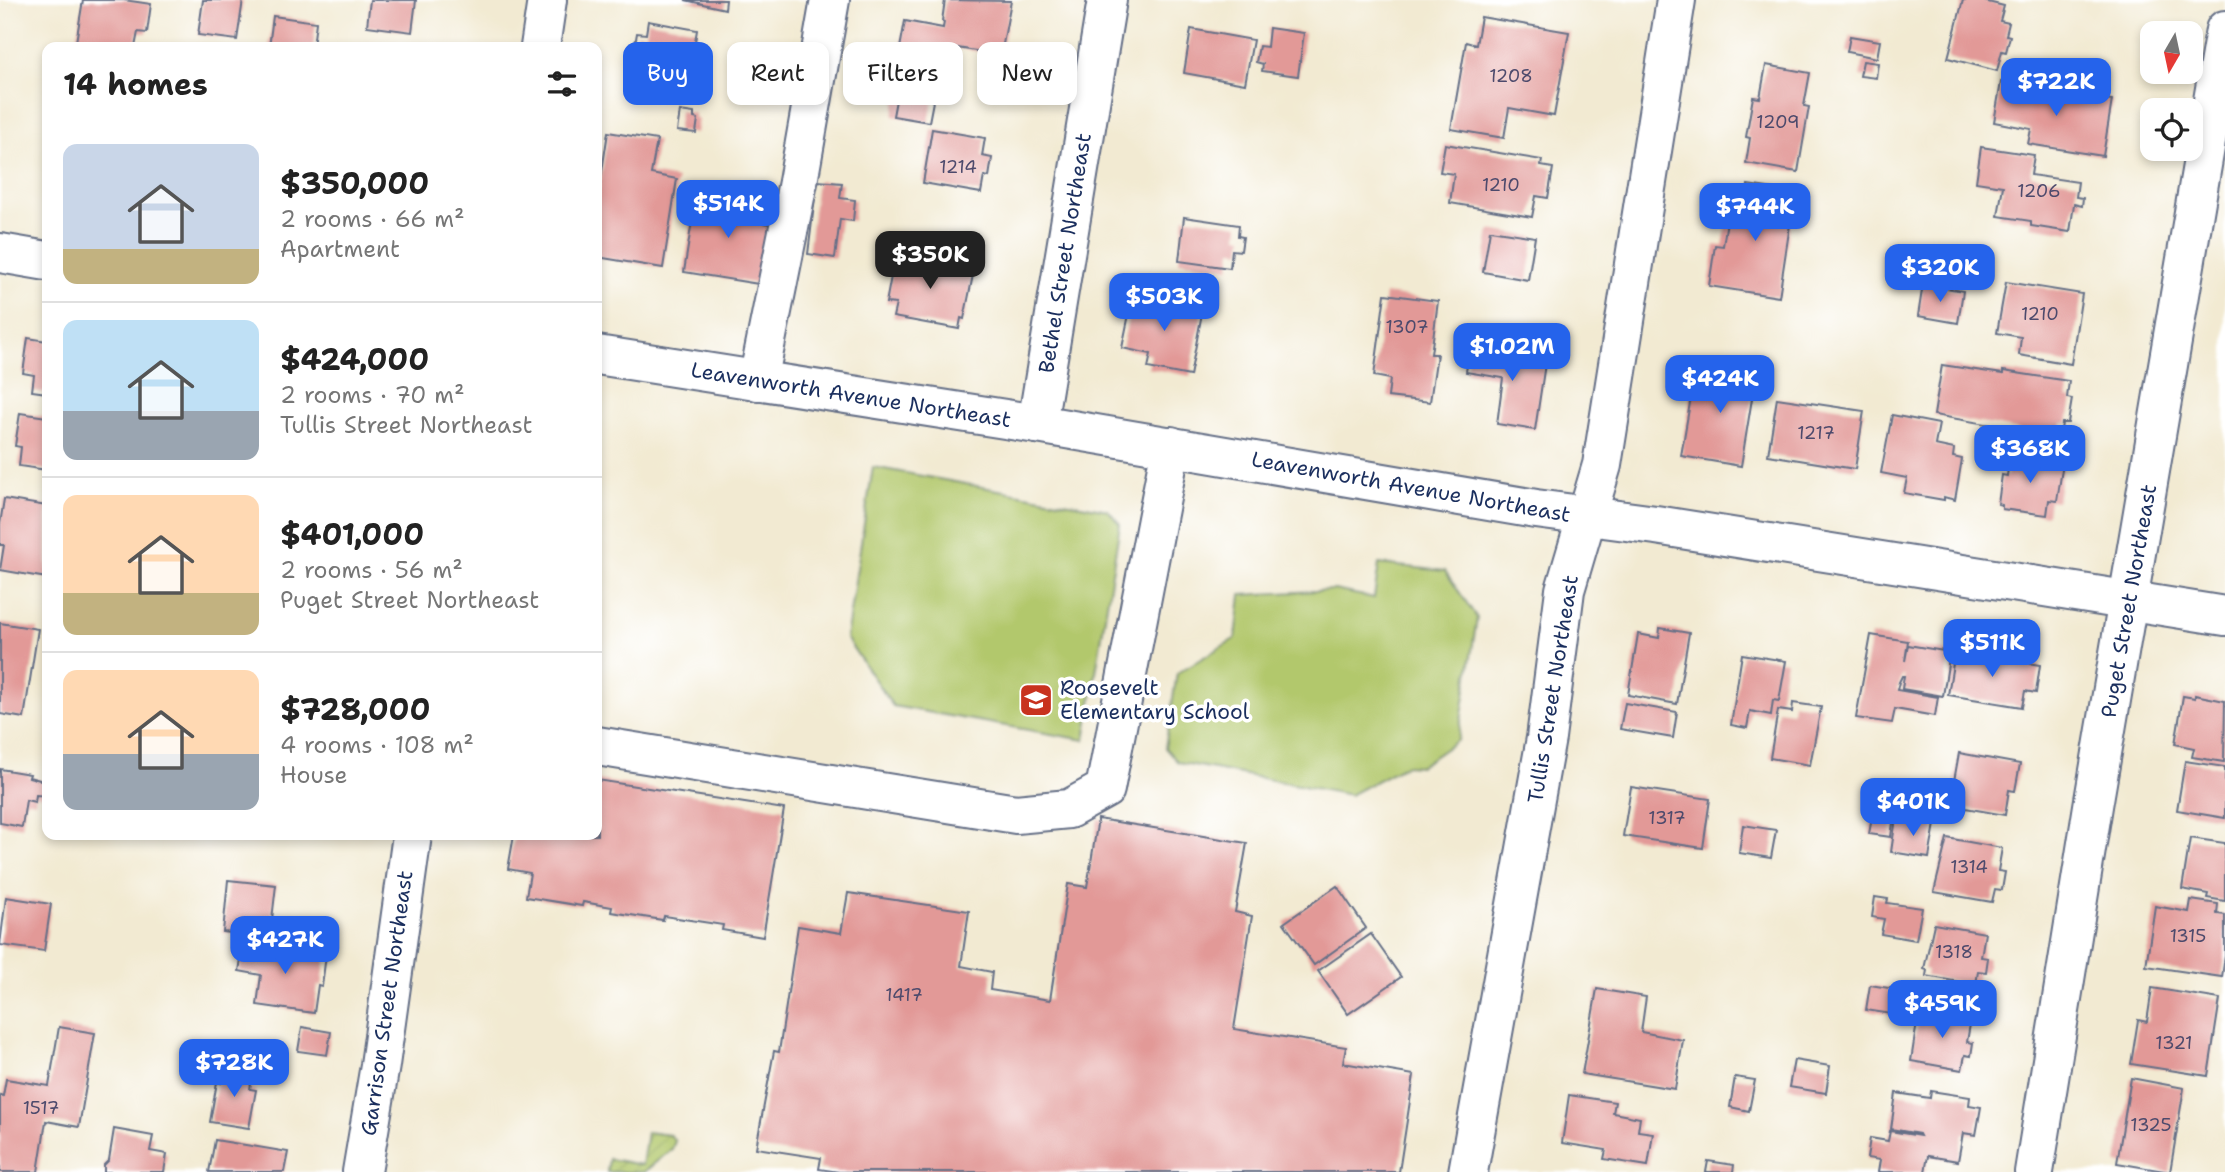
<!DOCTYPE html>
<html lang="en">
<head>
<meta charset="utf-8">
<style>
  :root { --surface:#fff; --page:#f2f2f2; --text:#222; --muted:#767676; --line:#e0e0e0; --accent:#2563eb }
  body { margin:0; font-family:"Shantell Sans",sans-serif; background:var(--page); color:var(--text); height:100vh; display:flex; flex-direction:column; font-size:26px; white-space:nowrap }
  * { box-sizing:border-box; margin:0 }
  p { font-size:23px; color:var(--muted) }
  .icon { flex:none; width:38px; height:38px; fill:none; stroke:currentColor; stroke-width:2; stroke-linecap:round; stroke-linejoin:round }
  .map { position:relative; flex:1; overflow:hidden }
  .details { position:absolute; left:42px; top:42px; width:560px; height:798px; display:flex; flex-direction:column; background:var(--surface); border-radius:14px; box-shadow:0 4px 10px #0003 }
  .details>* { flex:none }
  .guide { position:absolute; left:623px; top:42px; width:665px; height:63px; display:flex; gap:14px }
  .needle { width:46px; rotate:189deg }
  .fabs { position:absolute; left:2140px; top:21px; display:grid; gap:14px }
  .fabs a { display:grid; place-items:center; width:63px; height:63px; border-radius:14px; background:var(--surface); box-shadow:0 4px 10px #0003; font-size:35px }
  .price { position:absolute; translate:-50% -60px; padding:0 16px; border-radius:14px; background:var(--accent); color:#fff; font-size:23px; line-height:46px; filter:drop-shadow(0 2px 4px #0008) }
  .price::after { content:''; position:absolute; left:50%; top:42px; width:21px; height:16px; margin-left:-10px; background:inherit; clip-path:polygon(0 0,100% 0,50% 100%) }
  .price.on { background:#222; color:#fff }
  ul { padding:0; list-style:none }
  li { display:flex; align-items:center; gap:21px; height:175px; padding:0 21px }
  li+li { border-top:2px solid var(--line) }
  li span { display:grid; place-items:center; flex:none; width:196px; height:140px; border-radius:14px; color:#555 }
  li>.icon { margin-inline-start:auto }
  span .icon { width:84px; height:84px; fill:#fffc; stroke-width:1 }
  li b { font-size:30px }
  h2 { display:flex; justify-content:space-between; align-items:center; height:84px; padding:0 21px; font-size:30px }
  .chip { padding:0 24px; border-radius:14px; background:var(--surface); box-shadow:0 4px 10px #0003; font-size:24px; line-height:63px }
  .chip.on { background:var(--accent); color:#fff }
  .map>svg:first-child { display:block }
  .park { fill:#b2c86c; stroke:#667c65; stroke-width:2 }
  .garden { fill:url(#garden-furrows); stroke:#667c65; stroke-width:2 }
  .building { fill:#e29997 }
  .lines { fill:none; stroke-linecap:round; stroke-linejoin:round }
  .minor-casing { stroke:#667087; stroke-width:42 }
  .minor { stroke:#fff; stroke-width:38 }
  .labels { text-anchor:middle; stroke-width:7; stroke-linejoin:round; paint-order:stroke }
  .number-label { font-size:18px; fill:#4d4a6c }
  .street-label { font-size:21px; fill:#1b2f5e; stroke:#fff }
  .poi-label { font-size:21px; fill:#1b2f5e; stroke:#fff; text-anchor:start }
</style>
</head>
<body>
<div class="map">
<svg width="2225" height="1172" viewBox="0 0 2225 1172">
  <defs>
    <pattern id="garden-furrows" width="10" height="10" patternUnits="userSpaceOnUse" patternTransform="scale(1.75)"><rect width="10" height="10" fill="#b2c86c"/><path d="M-1 1l2-2M0 10L10 0M9 11l2-2" fill="none" stroke="#98ac60"/></pattern>
  </defs>
  <rect width="100%" height="100%" fill="#fff"/>
  <filter id="ink" filterUnits="userSpaceOnUse"><feTurbulence type="fractalNoise" baseFrequency=".0143" numOctaves="2"/><feDisplacementMap in="SourceGraphic" scale="14" xChannelSelector="R" yChannelSelector="G"/><feConvolveMatrix kernelMatrix="1 2 1 2 8 2 1 2 1" color-interpolation-filters="sRGB"/></filter>
  <filter id="wash" filterUnits="userSpaceOnUse"><feTurbulence type="fractalNoise" baseFrequency=".00686" numOctaves="4" result="noise"/><feDisplacementMap in="SourceGraphic" scale="28" xChannelSelector="R" yChannelSelector="G"/><feGaussianBlur stdDeviation="1.57" result="paint"/><feColorMatrix in="noise" values="0 0 0 0 0 0 0 0 0 0 0 0 0 0 0 0 0 1.4 0 .05"/><feComposite in="paint" operator="in"/></filter>
  <g filter="url(#wash)">
    <rect width="100%" height="100%" fill="#f2ead2"/>
    <g class="park">
      <polygon points="873,467 1108,510 1120,524 1085,740 893,706 846,638"/>
      <polygon points="1379,564 1445,571 1477,618 1458,740 1420,766 1406,765 1350,795 1178,762 1165,748 1177,673 1236,638 1241,595 1334,590 1374,598"/>
    </g>
    <polygon class="garden" points="647,1132 670,1135 675,1141 672,1149 644,1172 607,1172 609,1159 642,1165"/>
    <g id="blocks">
      <g class="building">
        <polygon points="83,0 124,0 151,4 147,33 138,32 135,47 107,47 76,42"/>
        <polygon points="203,0 243,0 237,40 198,35"/>
        <polygon points="370,0 416,0 412,32 367,26"/>
        <polygon points="685,0 726,0 725,9"/>
        <polygon points="945,0 1011,1 1001,55 957,48 956,52 940,49 937,66 898,59 905,21 943,28 944,22 942,21"/>
        <polygon points="1963,0 1980,0 2004,6 2000,21 2009,23 2006,35 2010,36 2006,52 2002,51 1997,71 1948,58"/>
        <polygon points="273,16 316,22 313,47 269,47"/>
        <polygon points="1481,17 1569,32 1554,116 1509,108 1504,138 1451,129 1466,42 1476,45"/>
        <polygon points="648,21 697,30 686,94 628,84 637,33 646,34"/>
        <polygon points="1269,28 1304,33 1298,76 1262,71 1263,64 1256,62 1259,46 1267,47"/>
        <polygon points="1191,29 1253,40 1245,84 1184,73"/>
        <polygon points="1850,36 1880,41 1877,58 1847,52"/>
        <polygon points="1863,61 1878,63 1876,78 1860,76"/>
        <polygon points="1766,65 1810,73 1804,106 1809,107 1798,172 1746,163 1750,138 1746,137 1753,97 1760,98"/>
        <polygon points="2001,82 2112,100 2103,156 2028,144 2031,129 1994,122"/>
        <polygon points="899,84 935,91 929,122 893,116"/>
        <polygon points="680,111 694,113 694,118 698,119 696,133 677,131"/>
        <polygon points="932,129 985,138 982,156 992,158 989,177 984,176 981,193 923,183"/>
        <polygon points="608,132 657,140 651,174 677,179 663,268 597,257 597,204"/>
        <polygon points="1445,144 1542,160 1541,166 1553,168 1548,198 1536,196 1532,217 1450,203 1454,174 1440,172"/>
        <polygon points="1981,147 2034,155 2031,175 2078,182 2076,197 2083,198 2082,206 2074,204 2070,232 2031,226 2031,221 1998,216 2003,186 1976,182"/>
        <polygon points="817,181 842,183 840,198 855,200 853,221 840,219 835,258 808,254"/>
        <polygon points="1748,185 1795,192 1779,297 1709,286 1715,245 1723,246 1730,202 1745,205"/>
        <polygon points="697,189 735,195 734,202 754,205 751,221 774,225 765,285 684,272"/>
        <polygon points="1184,217 1239,225 1238,236 1243,237 1241,251 1232,250 1230,268 1179,261"/>
        <polygon points="1490,230 1535,237 1528,280 1483,272"/>
        <polygon points="895,255 969,265 968,269 974,270 964,319 961,318 959,329 893,317 896,304 886,303"/>
        <polygon points="2006,282 2082,294 2071,364 2019,355 2021,337 1997,333"/>
        <polygon points="1923,284 1963,291 1958,323 1918,316"/>
        <polygon points="1385,294 1438,301 1431,354 1437,354 1430,402 1388,397 1390,379 1374,376"/>
        <polygon points="1133,295 1203,308 1190,376 1148,368 1151,354 1122,348"/>
        <polygon points="28,338 47,341 47,393 32,391 34,375 23,373"/>
        <polygon points="1470,346 1546,357 1535,430 1497,424 1503,378 1466,372"/>
        <polygon points="1712,361 1757,368 1741,466 1681,456 1694,379 1709,381"/>
        <polygon points="1942,365 2003,374 2003,371 2069,381 2067,398 2072,399 2068,423 2062,423 2060,437 1934,415"/>
        <polygon points="1777,398 1864,411 1855,469 1768,455"/>
        <polygon points="20,413 47,417 47,470 19,466 21,447 15,446"/>
        <polygon points="1892,415 1939,424 1935,445 1954,449 1953,457 1962,459 1955,500 1944,497 1944,500 1904,493 1907,478 1881,473"/>
        <polygon points="2010,454 2063,463 2057,501 2049,500 2047,515 2002,509 2002,505 1998,504 2002,475 2007,476"/>
        <polygon points="4,499 47,506 47,578 0,570 4,545 0,545 0,524"/>
        <polygon points="0,623 38,629 24,718 0,714"/>
        <polygon points="1660,628 1689,633 1677,704 1628,695 1638,634 1659,638"/>
        <polygon points="1871,635 1908,641 1905,661 1908,645 1950,652 1943,696 1902,689 1904,676 1902,676 1899,682 1897,690 1938,697 1935,716 1895,709 1892,723 1856,718"/>
        <polygon points="1955,651 2040,665 2036,693 2025,691 2022,707 1948,695"/>
        <polygon points="1742,654 1786,661 1779,701 1773,700 1771,715 1750,711 1747,728 1731,725"/>
        <polygon points="2195,695 2225,701 2224,762 2192,757 2194,748 2175,744 2183,696 2195,698"/>
        <polygon points="1625,703 1677,712 1673,738 1620,729"/>
        <polygon points="1793,703 1821,707 1810,765 1770,758 1778,710 1792,712"/>
        <polygon points="1959,753 2020,764 2015,791 2009,790 2005,815 1954,806 1959,782 1954,781"/>
        <polygon points="2185,761 2225,767 2225,818 2177,810"/>
        <polygon points="0,769 30,774 29,777 47,782 47,796 36,795 35,802 26,800 22,827 0,823"/>
        <polygon points="597,780 784,809 763,937 722,930 723,925 664,916 663,920 611,912 612,907 583,902 582,906 526,897 530,873 508,869 514,835 597,835"/>
        <polygon points="1631,787 1710,799 1703,848 1623,836"/>
        <polygon points="1873,812 1894,816 1891,837 1869,834"/>
        <polygon points="1896,818 1935,824 1929,858 1891,852"/>
        <polygon points="1098,819 1247,843 1235,912 1252,916 1234,1029 1346,1047 1343,1063 1414,1075 1399,1172 839,1172 819,1169 821,1158 756,1148 774,1051 779,1052 798,926 841,933 848,893 969,911 961,966 992,972 990,990 1050,1000 1068,884 1087,887"/>
        <polygon points="1743,825 1776,830 1771,858 1739,853"/>
        <polygon points="1947,838 2002,848 1998,871 2005,872 2002,890 1995,889 1992,902 1934,892"/>
        <polygon points="2190,838 2225,843 2225,901 2207,898 2208,894 2182,889"/>
        <polygon points="228,880 276,885 270,937 223,932"/>
        <polygon points="1337,886 1366,928 1314,965 1284,923"/>
        <polygon points="6,897 51,904 44,951 0,945"/>
        <polygon points="1875,897 1888,899 1887,903 1922,908 1916,940 1881,934 1884,919 1872,917"/>
        <polygon points="2191,900 2218,904 2217,914 2225,915 2225,956 2222,977 2146,966 2155,906 2189,912"/>
        <polygon points="1934,924 1985,933 1981,957 1988,958 1986,972 1978,971 1976,985 1926,976 1927,970 1924,969"/>
        <polygon points="1371,934 1401,977 1348,1014 1318,971"/>
        <polygon points="244,942 326,955 322,986 318,985 314,1013 257,1005 261,975 239,971"/>
        <polygon points="1870,985 1908,991 1904,1016 1866,1010"/>
        <polygon points="2152,988 2220,999 2208,1076 2131,1064 2138,1020 2147,1022"/>
        <polygon points="1597,989 1646,997 1641,1032 1683,1040 1675,1089 1582,1074"/>
        <polygon points="1919,1009 1971,1018 1967,1042 1973,1043 1971,1056 1965,1055 1962,1070 1911,1061"/>
        <polygon points="59,1027 95,1033 79,1127 46,1121 38,1172 0,1172 0,1095 3,1096 6,1079 49,1086"/>
        <polygon points="302,1027 331,1032 327,1055 298,1051"/>
        <polygon points="1794,1060 1830,1066 1826,1093 1789,1087"/>
        <polygon points="224,1067 253,1072 250,1089 256,1090 249,1128 210,1122 217,1082 221,1083"/>
        <polygon points="1735,1077 1755,1080 1749,1111 1730,1107"/>
        <polygon points="2131,1078 2184,1088 2170,1172 2117,1163"/>
        <polygon points="1931,1091 1970,1097 1969,1105 1981,1107 1976,1135 1963,1133 1958,1161 1928,1156 1925,1172 1878,1172 1880,1160 1867,1158 1870,1138 1888,1141 1890,1131 1920,1136 1919,1134 1891,1129 1896,1093 1930,1098"/>
        <polygon points="1569,1095 1615,1102 1613,1113 1640,1118 1638,1131 1653,1133 1648,1166 1604,1159 1606,1150 1562,1143"/>
        <polygon points="114,1129 153,1136 150,1151 167,1154 164,1172 104,1172 104,1165 109,1160"/>
        <polygon points="215,1140 288,1152 284,1172 209,1172"/>
        <polygon points="1708,1161 1734,1165 1733,1172 1706,1172"/>
      </g>
    </g>
  </g>
  <g filter="url(#ink)">
    <use href="#blocks" fill-opacity="0" stroke="#667087" stroke-width="2"/>
    <g class="lines">
      <g class="minor-casing">
        <g id="minor">
          <polyline points="540,47 547,0"/>
          <polyline points="0,253 47,261"/>
          <polyline points="597,355 1037,424 1536,509 1656,525 2225,616"/>
          <polyline points="758,381 798,182 830,0"/>
          <polyline points="1037,424 1107,0"/>
          <polyline points="597,746 1016,814 1069,809 1105,789 1171,446"/>
          <polyline points="362,1172 380,1065 412,835"/>
          <polyline points="1468,1172 1546,738 1565,590 1602,465 1676,0"/>
          <polyline points="2034,1172 2093,806 2225,30"/>
        </g>
      </g>
      <use href="#minor" class="minor"/>
    </g>
  </g>
  <defs>
    <g id="school-square" transform="scale(1.75)"><rect x="-9" y="-9" width="18" height="18" rx="4" fill="#c8321e" stroke="#fff"/><path d="M0-5L7-2L0 1L-7-2ZM-4 1L0 2.5L4 1V4Q0 6-4 4Z" fill="#fff"/></g>
  </defs>
  <g fill-rule="evenodd">
    <use href="#school-square" x="1036" y="700"/>
  </g>
  <g class="labels">
    <g class="number-label">
      <text x="1511" y="82">1208</text>
      <text x="1778" y="128">1209</text>
      <text x="958" y="173">1214</text>
      <text x="1501" y="191">1210</text>
      <text x="2039" y="197">1206</text>
      <text x="2040" y="320">1210</text>
      <text x="1407" y="333">1307</text>
      <text x="1816" y="439">1217</text>
      <text x="1667" y="824">1317</text>
      <text x="1969" y="873">1314</text>
      <text x="2188" y="942">1315</text>
      <text x="1954" y="958">1318</text>
      <text x="904" y="1001">1417</text>
      <text x="2174" y="1049">1321</text>
      <text x="41" y="1114">1517</text>
      <text x="2151" y="1131">1325</text>
    </g>
    <g class="street-label">
      <text transform="translate(1065 253) rotate(-81)" y="7">Bethel Street Northeast</text>
      <text transform="translate(851 395) rotate(9)" y="7">Leavenworth Avenue Northeast</text>
      <text transform="translate(1411 487) rotate(10)" y="7">Leavenworth Avenue Northeast</text>
      <text transform="translate(2129 601) rotate(-80)" y="7">Puget Street Northeast</text>
      <text transform="translate(1553 689) rotate(-81)" y="7">Tullis Street Northeast</text>
      <text transform="translate(387 1003) rotate(-82)" y="7">Garrison Street Northeast</text>
    </g>
    <g class="poi-label">
      <text x="1060" y="695">Roosevelt<tspan x="1060" dy="24">Elementary School</tspan></text>
    </g>
  </g>
</svg>
<div class="fabs">
<a><svg class="needle" viewBox="-14 -14 28 28"><path d="M0-13l5 13h-10z" fill="#e53935"/><path d="M0 13l5-13h-10z" fill="#767676"/></svg></a>
<a><svg class="icon" aria-label="locate" viewBox="0 0 24 24"><circle cx="12" cy="12" r="6"/><path d="M12 2v4M12 18v4M2 12h4M18 12h4"/></svg></a>
</div>
<b class="price" style="left:2056px;top:118px">$722K</b>
<b class="price" style="left:728px;top:240px">$514K</b>
<b class="price" style="left:1755px;top:243px">$744K</b>
<b class="price on" style="left:930px;top:291px">$350K</b>
<b class="price" style="left:1940px;top:304px">$320K</b>
<b class="price" style="left:1164px;top:333px">$503K</b>
<b class="price" style="left:1512px;top:383px">$1.02M</b>
<b class="price" style="left:1720px;top:415px">$424K</b>
<b class="price" style="left:2030px;top:485px">$368K</b>
<b class="price" style="left:1992px;top:679px">$511K</b>
<b class="price" style="left:1913px;top:838px">$401K</b>
<b class="price" style="left:285px;top:976px">$427K</b>
<b class="price" style="left:1942px;top:1040px">$459K</b>
<b class="price" style="left:234px;top:1099px">$728K</b>
<div class="guide">
<a class="chip on">Buy</a>
<a class="chip">Rent</a>
<a class="chip">Filters</a>
<a class="chip">New</a>
</div>
<section class="details">
<h2>14 homes<svg class="icon" aria-label="filters" viewBox="0 0 24 24"><path d="M4 7h16M4 17h16"/><circle cx="9" cy="7" r="2"/><circle cx="15" cy="17" r="2"/></svg></h2>
<ul>
<li><span style="background:linear-gradient(#c9d6e8 75%,#c2b280 0)"><svg class="icon" aria-label="home" viewBox="0 0 24 24"><path d="M3 11l9-7 9 7M6 9v11h12V9"/></svg></span><div><b>$350,000</b><p>2 rooms · 66 m²</p><p>Apartment</p></div></li>
<li><span style="background:linear-gradient(#bfe0f5 65%,#9aa5b1 0)"><svg class="icon" aria-label="home" viewBox="0 0 24 24"><path d="M3 11l9-7 9 7M6 9v11h12V9"/></svg></span><div><b>$424,000</b><p>2 rooms · 70 m²</p><p>Tullis Street Northeast</p></div></li>
<li><span style="background:linear-gradient(#ffd9b3 70%,#c2b280 0)"><svg class="icon" aria-label="home" viewBox="0 0 24 24"><path d="M3 11l9-7 9 7M6 9v11h12V9"/></svg></span><div><b>$401,000</b><p>2 rooms · 56 m²</p><p>Puget Street Northeast</p></div></li>
<li><span style="background:linear-gradient(#ffd9b3 60%,#9aa5b1 0)"><svg class="icon" aria-label="home" viewBox="0 0 24 24"><path d="M3 11l9-7 9 7M6 9v11h12V9"/></svg></span><div><b>$728,000</b><p>4 rooms · 108 m²</p><p>House</p></div></li>
</ul>
</section>
</div>
</body>
</html>
